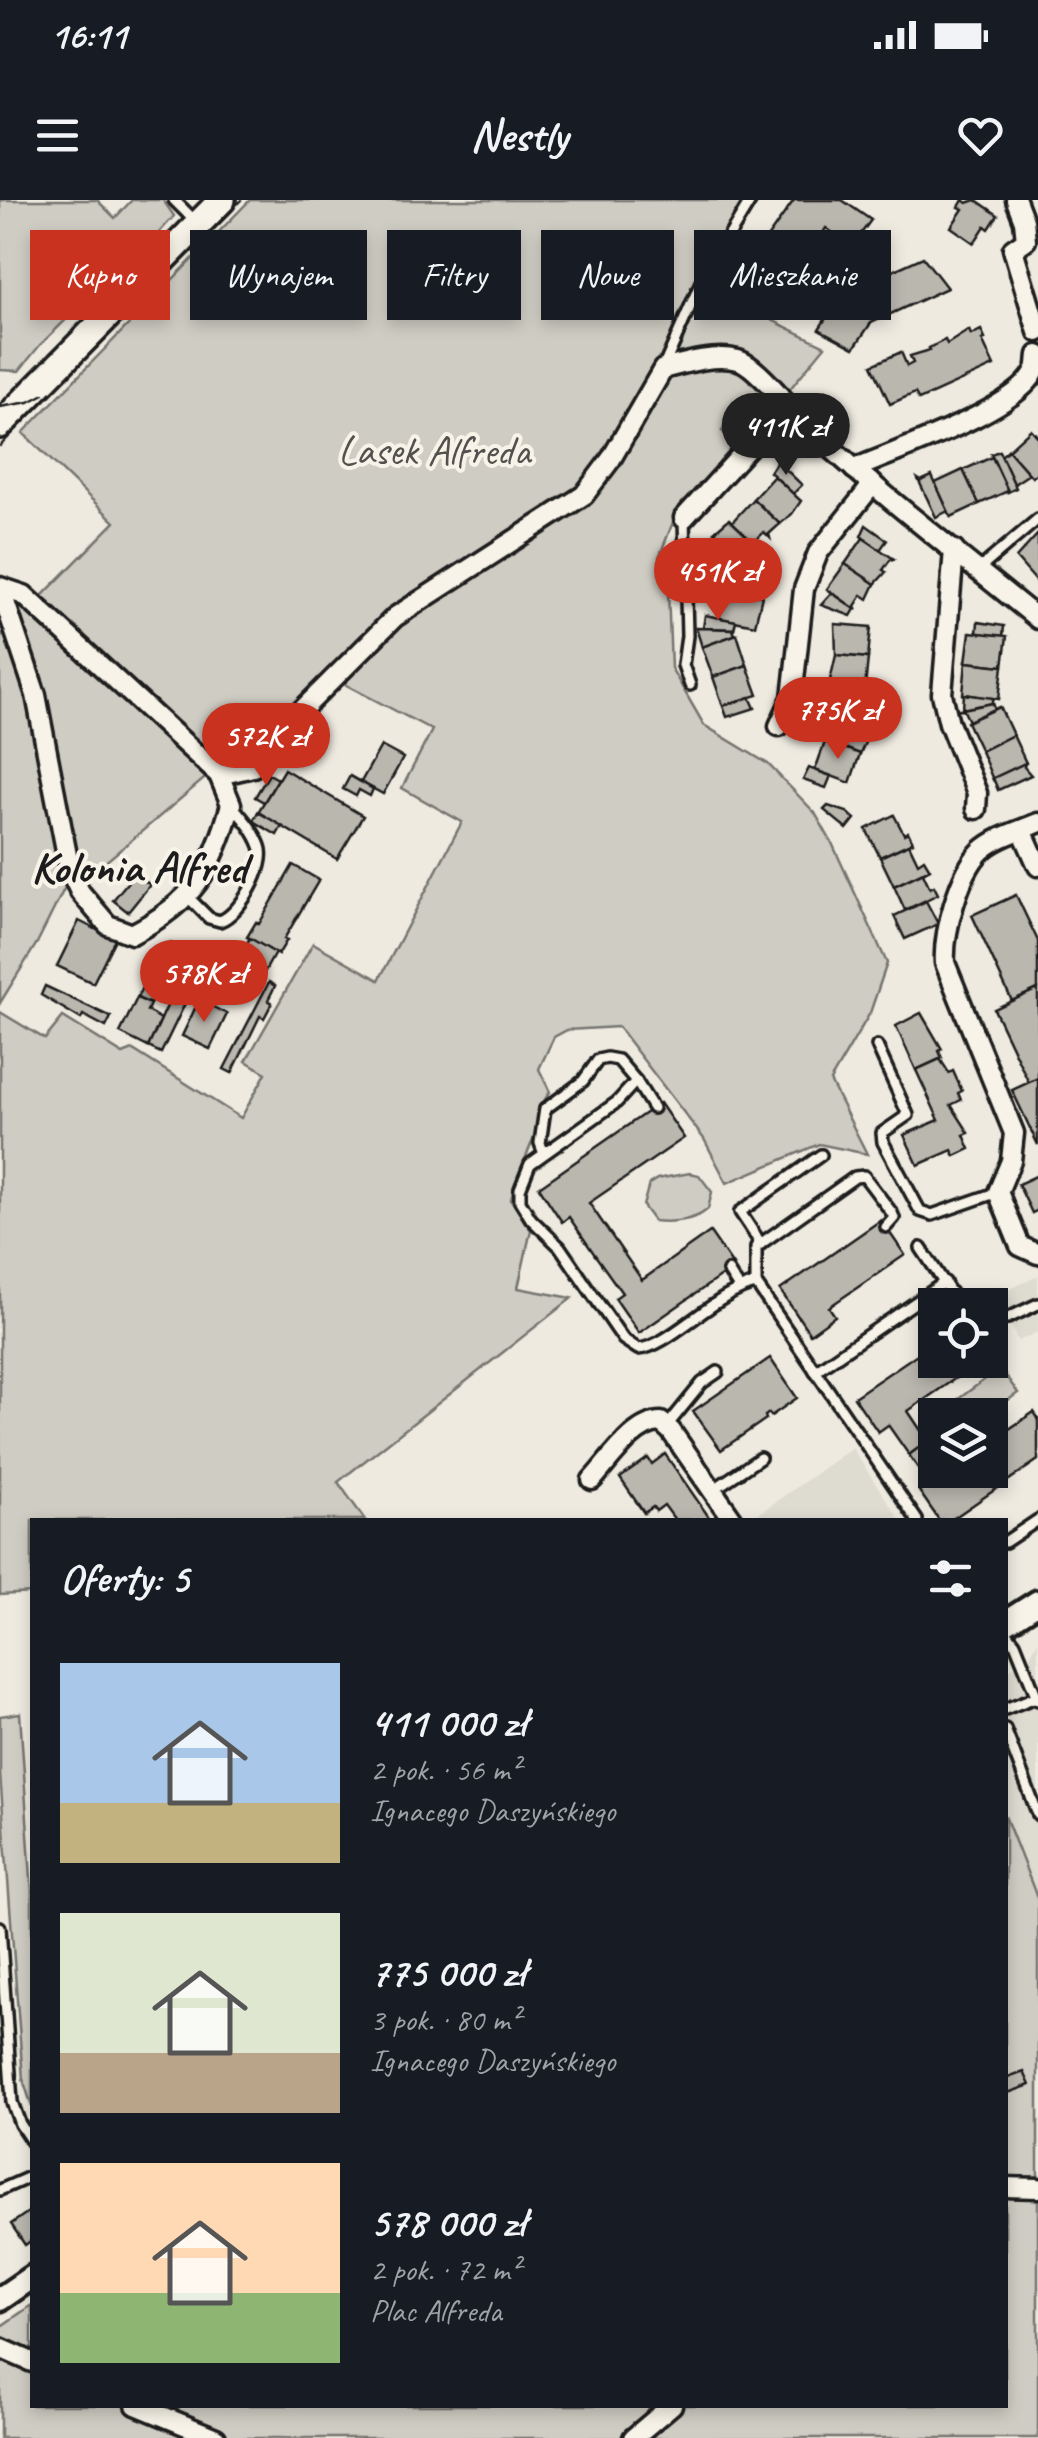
<!DOCTYPE html>
<html lang="pl">
<head>
<meta charset="utf-8">
<style>
  :root { --surface:#171b24; --page:#20242c; --text:#f1f3f6; --muted:#9ea1a6; --accent:#c8321e }
  body { margin:0; font-family:Caveat,sans-serif; background:var(--page); color:var(--text); height:100vh; display:flex; flex-direction:column; font-size:38px; white-space:nowrap }
  * { box-sizing:border-box; margin:0 }
  p { font-size:32px; color:var(--muted) }
  .icon { flex:none; width:55px; height:55px; fill:none; stroke:currentColor; stroke-width:2; stroke-linecap:round; stroke-linejoin:round }
  .map { position:relative; flex:1; overflow:hidden }
  .drawer { position:absolute; left:30px; top:1318px; width:978px; height:890px; display:flex; flex-direction:column; background:var(--surface); border-radius:0px; box-shadow:0 5px 15px #0003 }
  .drawer>* { flex:none }
  .guide { position:absolute; left:30px; top:30px; width:980px; height:90px; display:flex; gap:20px }
  .tools { position:absolute; left:918px; top:1088px; display:grid; gap:20px }
  .tools a { display:grid; place-items:center; width:90px; height:90px; border-radius:0px; background:var(--surface); box-shadow:0 5px 15px #0003; font-size:50px }
  .price { position:absolute; translate:-50% -85px; padding:0 22px; border-radius:35px; background:var(--accent); color:#fff; font-size:32px; line-height:65px; filter:drop-shadow(0 2px 5px #0008) }
  .price::after { content:''; position:absolute; left:50%; top:60px; width:30px; height:22px; margin-left:-15px; background:inherit; clip-path:polygon(0 0,100% 0,50% 100%) }
  .price.on { background:#222; color:#fff }
  ul { padding:0; list-style:none }
  li { display:flex; align-items:center; gap:30px; height:250px; padding:0 30px }
  li span { display:grid; place-items:center; flex:none; width:280px; height:200px; border-radius:0px; color:#555 }
  li>.icon { margin-inline-start:auto }
  span .icon { width:120px; height:120px; fill:#fffc; stroke-width:1 }
  li b { font-size:42px }
  h2 { display:flex; justify-content:space-between; align-items:center; height:120px; padding:0 30px; font-size:42px }
  .pill { padding:0 35px; border-radius:0px; background:var(--surface); box-shadow:0 5px 15px #0003; font-size:35px; line-height:90px }
  .pill.on { background:var(--accent); color:#fff }
  .status { display:flex; justify-content:space-between; align-items:center; height:70px; padding:0 50px; background:var(--surface); direction:ltr }
  .status svg { height:28px; fill:currentColor }
  header { display:flex; justify-content:space-between; align-items:center; height:130px; padding:0 30px; background:var(--surface); font-size:45px; font-weight:700 }
  .map>svg:first-child { display:block }
  .built { fill:#dedbd1 }
  .green { fill:#cfccc3; stroke:#767470; stroke-width:2.5 }
  .building { fill:#bab7af; stroke:#1c1c1c; stroke-width:2.5 }
  .lines { fill:none; stroke-linecap:round; stroke-linejoin:round }
  .service-casing { stroke:#1c1c1c; stroke-width:16 }
  .minor-casing { stroke:#1c1c1c; stroke-width:25 }
  .tertiary-casing { stroke:#1c1c1c; stroke-width:30 }
  .secondary-casing { stroke:#1c1c1c; stroke-width:32 }
  .service { stroke:#f7f3e8; stroke-width:9 }
  .minor { stroke:#f7f3e8; stroke-width:18 }
  .tertiary { stroke:#f7f3e8; stroke-width:22 }
  .secondary { stroke:#f7f3e8; stroke-width:25 }
  .tram { stroke:#1c1c1c; stroke-width:2.5 }
  .labels { text-anchor:middle; stroke-width:8; stroke-linejoin:round; paint-order:stroke }
  .park-label { font-size:42px; fill:#52514e; stroke:#f7f3e8 }
  .neighbourhood-label { font-size:45px; font-weight:bold; fill:#1c1c1c; stroke:#f7f3e8 }
</style>
</head>
<body>
<div class="status"><b>16:11</b><svg viewBox="0 0 49 12"><path d="M0 12V9h3v3zM5 12V6h3v6zM10 12V3h3v9zM15 12V0h3v12zM26 1h20v11H26zM47 4h2v5h-2z"/></svg></div>
<header><svg class="icon" aria-label="menu" viewBox="0 0 24 24"><path d="M4 6h16M4 12h16M4 18h16"/></svg>Nestly<svg class="icon" aria-label="heart" viewBox="0 0 24 24"><path d="M12 20l-8-8c-3-5 5-10 8-4 3-6 11-1 8 4z"/></svg></header>
<div class="map">
<svg width="1038" height="2238" viewBox="0 0 1038 2238">
  <rect width="100%" height="100%" fill="#eeeae0"/>
  <filter id="ink" filterUnits="userSpaceOnUse"><feTurbulence type="fractalNoise" baseFrequency=".01" numOctaves="2"/><feDisplacementMap in="SourceGraphic" scale="20" xChannelSelector="R" yChannelSelector="G"/><feConvolveMatrix kernelMatrix="1 2 1 2 8 2 1 2 1" color-interpolation-filters="sRGB"/></filter>
  <g filter="url(#ink)">
    <g class="built">
      <polygon points="1038,1076 1038,1132 1018,1141 997,1095"/>
      <polygon points="852,1248 900,1320 750,1320"/>
      <polygon points="1038,1442 1038,1700 1005,1616 1005,1473 1029,1457"/>
    </g>
    <g class="green">
      <polygon points="0,0 97,0 115,18 132,0 163,0 174,16 131,64 110,85 86,100 40,145 19,171 0,170"/>
      <path d="M250 0H744L695 79 706 88 825 146 763 222 746 206 722 231 739 248 676 315 659 357 668 390 671 468 704 525 768 564 815 613 832 643 887 763 870 813 830 881 867 954 819 944 727 983 704 939 618 827 567 830 554 837 539 869 550 892C538 908 541 912 536 930 529 955 515 975 511 1000L531 1030 518 1088 572 1098 338 1282 365 1320H32V1393L0 1395V812L45 839 63 817 123 854 133 850 241 918 266 873 246 861 313 743 379 780 462 622 402 588 432 530 327 475 256 559 225 569 39 399 115 322 23 233Z"/>
      <polygon points="9,396 26,403 210,574 83,681 75,670"/>
      <polygon points="9,429 38,549 65,687 37,743 0,803 0,438"/>
      <path d="M690 973 699 975 712 992 708 1009C695 1021 672 1023 654 1021L643 1006 649 984 657 979Z"/>
      <polygon points="1000,1168 1018,1193 988,1215 937,1215"/>
      <polygon points="20,1513 32,1694 32,1907 23,1879 0,1574 0,1516"/>
      <polygon points="1005,1616 1038,1700 1038,1977 1005,1976"/>
      <polygon points="1005,1996 1038,1996 1038,2238 0,2238 0,2127 32,2105 32,2205 1005,2205"/>
    </g>
    <g class="building">
      <polygon points="794,0 842,0 871,20 852,46 826,28 823,33 827,36 777,107 738,87 754,65 750,62"/>
      <polygon points="963,0 967,3 976,0 998,15 989,29 985,26 974,43 951,27 963,9 959,7"/>
      <polygon points="923,57 947,88 871,123 854,148 819,129 832,109 835,111 839,105 836,103 849,85 855,91 862,88 860,85 882,79 881,76"/>
      <polygon points="969,130 971,135 981,130 985,139 982,140 994,166 919,200 915,193 890,204 872,165 901,152 907,166 913,163 910,156 930,150 929,148 945,140 947,144"/>
      <polygon points="1031,229 1038,237 1038,272 1032,277 1008,250"/>
      <polygon points="1008,250 1029,274 1014,284 1001,256"/>
      <polygon points="999,251 1016,288 1008,292 991,254"/>
      <polygon points="992,257 1008,291 979,304 963,270"/>
      <polygon points="777,261 802,285 793,294 770,272"/>
      <polygon points="963,270 979,304 951,317 935,283"/>
      <polygon points="774,276 801,301 792,314 780,324 753,299"/>
      <polygon points="932,276 948,311 936,317 918,279 921,281"/>
      <polygon points="753,299 780,324 769,334 770,338 764,332 755,341 758,347 732,322"/>
      <polygon points="729,319 750,339 743,346 714,332"/>
      <polygon points="866,325 887,340 880,350 861,336"/>
      <polygon points="1038,334 1038,379 1036,381 1016,358"/>
      <polygon points="863,338 894,359 890,360 883,370 886,372 875,384 845,364"/>
      <polygon points="730,340 759,354 757,362 726,355"/>
      <polygon points="733,356 770,364 768,382 766,382 762,396 726,388"/>
      <polygon points="845,364 875,384 868,399 862,395 855,406 857,410 827,389"/>
      <polygon points="726,388 762,396 755,425 719,418"/>
      <polygon points="832,393 855,409 851,416 821,405"/>
      <polygon points="705,415 736,421 734,429 703,428"/>
      <polygon points="978,422 1004,426 1003,436 977,433"/>
      <polygon points="835,424 871,427 868,458 836,455"/>
      <polygon points="696,428 733,429 735,435 702,447"/>
      <polygon points="970,432 1007,436 1003,466 966,462"/>
      <polygon points="737,434 747,465 713,477 702,447"/>
      <polygon points="836,455 868,458 865,488 829,485"/>
      <polygon points="966,462 1003,466 999,499 963,494"/>
      <polygon points="747,465 758,495 723,506 713,477"/>
      <polygon points="818,484 853,487 852,497 814,493"/>
      <polygon points="853,487 876,489 875,500 852,497"/>
      <polygon points="964,494 993,498 993,503 957,510 963,508"/>
      <polygon points="837,495 869,499 863,515 833,505"/>
      <polygon points="750,497 755,508 727,517 723,506"/>
      <polygon points="993,503 995,509 969,521 963,509"/>
      <polygon points="838,506 873,519 868,519 862,534 868,536 860,554 823,540 829,541 834,515 838,516 840,510"/>
      <polygon points="1000,507 1013,535 981,551 967,522"/>
      <polygon points="1013,535 1026,563 993,580 981,551"/>
      <polygon points="823,540 860,554 850,583 815,570 825,542"/>
      <polygon points="381,546 403,558 383,594 361,582"/>
      <polygon points="1025,563 1024,567 1031,575 998,590 993,578"/>
      <polygon points="809,568 831,576 826,588 803,580"/>
      <polygon points="284,569 363,616 337,659 258,612"/>
      <polygon points="269,574 278,579 264,602 255,597"/>
      <polygon points="350,576 373,589 370,596 359,590 356,596 343,589"/>
      <polygon points="828,606 847,612 855,619 847,629 824,610"/>
      <polygon points="258,612 282,626 277,635 253,621"/>
      <polygon points="894,615 904,634 908,632 913,642 880,657 866,629"/>
      <polygon points="913,642 909,644 918,663 924,659 930,669 894,686 880,657"/>
      <polygon points="293,665 319,680 284,739 287,740 278,755 247,737 256,722 259,724"/>
      <polygon points="930,669 923,673 930,688 934,686 938,694 905,710 894,686"/>
      <polygon points="135,673 150,685 128,712 113,700"/>
      <polygon points="1016,695 1038,741 1038,789 1012,801 972,715"/>
      <polygon points="926,701 938,724 905,739 894,716"/>
      <polygon points="79,721 115,739 93,783 57,766"/>
      <polygon points="250,738 275,753 265,771 239,756"/>
      <polygon points="170,743 198,756 191,772 163,758"/>
      <polygon points="154,763 181,776 168,804 154,797 150,804 137,798"/>
      <polygon points="224,766 246,776 240,789 234,785 226,801 211,793"/>
      <polygon points="181,776 195,783 161,853 148,847"/>
      <polygon points="269,782 275,786 268,800 272,803 264,818 260,816 232,873 224,869"/>
      <polygon points="45,786 111,817 106,827 83,815 81,819 41,795"/>
      <polygon points="1038,789 1038,878 1029,883 994,809"/>
      <polygon points="137,798 150,804 147,811 161,819 148,847 120,833"/>
      <polygon points="199,800 227,814 210,849 182,836"/>
      <polygon points="921,813 942,849 939,851 942,858 916,870 896,826"/>
      <polygon points="940,859 949,873 953,871 962,891 958,893 961,900 951,905 969,933 964,935 970,949 955,956 952,950 918,965 904,935 939,920 916,870"/>
      <polygon points="1038,878 1038,945 1012,890"/>
      <polygon points="660,903 684,938 589,1003 642,1080 710,1032 734,1067 639,1133 615,1098 622,1093 595,1055 569,1017 562,1022 539,987"/>
      <polygon points="1038,975 1038,1010 1032,1013 1018,984"/>
      <polygon points="881,1020 905,1055 829,1107 835,1116 810,1134 780,1090"/>
      <polygon points="935,1142 935,1160 967,1160 972,1167 908,1211 928,1241 909,1255 888,1225 878,1232 854,1197"/>
      <polygon points="770,1158 797,1198 771,1216 769,1213 765,1216 766,1219 721,1250 693,1211"/>
      <polygon points="1034,1212 1038,1218 1038,1260 951,1320 939,1320 919,1291 929,1284 909,1255 928,1241 935,1251 935,1270 990,1270 990,1242"/>
      <polygon points="665,1254 711,1320 675,1320 664,1305 656,1311 653,1307 644,1313 620,1278 648,1258 652,1264"/>
      <polygon points="1024,1872 1030,1885 1005,1894 1005,1879"/>
      <polygon points="31,2010 32,2040 25,2045 11,2024"/>
    </g>
    <g class="lines">
      <g class="service-casing">
        <g id="service">
          <polyline points="174,0 196,22"/>
          <polyline points="664,166 701,82 751,0"/>
          <polyline points="684,318 687,436 683,465 690,485"/>
          <polyline points="978,370 1038,319"/>
          <path d="M188 697 209 718 220 721C240 714 268 666 260 646 254 630 242 617 232 605"/>
          <polyline points="877,846 908,915 882,933 883,942 920,1011 932,1015 998,992"/>
          <polyline points="636,881 653,908"/>
          <path d="M544 954 540 943 545 909 583 881 598 860 607 858 618 860 636 881 617 902 530 964 520 989V1001L531 1019 560 1047 623 1139 638 1149C668 1148 716 1092 756 1084L917 1320"/>
          <polyline points="761,1044 740,1012 821,955"/>
          <polyline points="921,1048 959,1105"/>
          <polyline points="728,1071 739,1088"/>
          <polyline points="756,1084 756,1047 855,977 864,976 892,1013 894,1018 886,1027"/>
          <polyline points="1008,1118 1038,1104"/>
          <polyline points="815,1171 945,1082"/>
          <polyline points="667,1226 702,1183 718,1172"/>
          <polyline points="713,1290 760,1258"/>
          <polyline points="1005,1342 1038,1320"/>
          <polyline points="1005,1430 1015,1443 1038,1500"/>
          <polyline points="1005,1509 1038,1496"/>
          <polyline points="1005,1529 1038,1615"/>
          <polyline points="0,1727 12,1902 20,1924 32,1942"/>
          <polyline points="0,1990 32,1976"/>
        </g>
      </g>
      <g class="minor-casing">
        <g id="minor">
          <polyline points="1016,0 1024,21 1026,40 1013,49 1038,132"/>
          <path d="M854 269C895 251 1017 210 1035 171 1038 166 1037 160 1038 155"/>
          <polyline points="684,318 786,206"/>
          <polyline points="954,350 942,494 949,523 977,593 976,609"/>
          <path d="M0 387 24 395 219 575 231 604C213 671 193 702 132 734L108 725 80 692 70 671 36 495Z"/>
          <polyline points="779,526 792,498 804,389 818,353 873,284"/>
          <path d="M219 575 253 567 295 517 395 417 584 295 611 259 663 169C685 163 715 154 738 160 756 164 794 213 809 228 882 296 961 356 1038 419"/>
          <path d="M1038 623C1019 631 996 637 981 651 959 673 943 733 945 763L1014 933 1011 961 998 992 1020 1046 1038 1054"/>
          <polyline points="1022,630 1038,666"/>
          <path d="M592 1280C609 1262 634 1222 661 1222L671 1231 733 1320"/>
          <polyline points="1005,1987 1038,1988"/>
          <polyline points="0,2148 32,2162"/>
          <polyline points="136,2205 216,2238"/>
          <polyline points="633,2238 672,2205"/>
        </g>
      </g>
      <g class="tertiary-casing">
        <g id="tertiary">
          <polyline points="1005,1423 1038,1402"/>
          <polyline points="0,2099 32,2077"/>
        </g>
      </g>
      <g class="secondary-casing">
        <polyline id="secondary" points="0,225 222,0"/>
      </g>
      <use href="#service" class="service"/>
      <use href="#minor" class="minor"/>
      <use href="#tertiary" class="tertiary"/>
      <use href="#secondary" class="secondary"/>
      <g class="tram">
        <polyline points="0,207 29,202 44,194"/>
        <polyline points="0,246 241,0"/>
      </g>
    </g>
  </g>
  <g class="labels">
    <g class="park-label">
      <text x="434" y="264">Lasek Alfreda</text>
    </g>
    <g class="neighbourhood-label">
      <text x="139" y="682">Kolonia Alfred</text>
    </g>
  </g>
</svg>
<div class="tools">
<a><svg class="icon" aria-label="locate" viewBox="0 0 24 24"><circle cx="12" cy="12" r="6"/><path d="M12 2v4M12 18v4M2 12h4M18 12h4"/></svg></a>
<a><svg class="icon" aria-label="layers" viewBox="0 0 24 24"><path d="M12 4l9 5-9 5-9-5zM3 14l9 5 9-5"/></svg></a>
</div>
<b class="price on" style="left:786px;top:278px">411K zł</b>
<b class="price" style="left:718px;top:423px">451K zł</b>
<b class="price" style="left:838px;top:562px">775K zł</b>
<b class="price" style="left:266px;top:588px">572K zł</b>
<b class="price" style="left:204px;top:825px">578K zł</b>
<div class="guide">
<a class="pill on">Kupno</a>
<a class="pill">Wynajem</a>
<a class="pill">Filtry</a>
<a class="pill">Nowe</a>
<a class="pill">Mieszkanie</a>
</div>
<section class="drawer">
<h2>Oferty: 5<svg class="icon" aria-label="filters" viewBox="0 0 24 24"><path d="M4 7h16M4 17h16"/><circle cx="9" cy="7" r="2"/><circle cx="15" cy="17" r="2"/></svg></h2>
<ul>
<li><span style="background:linear-gradient(#a9c7e8 70%,#c2b280 0)"><svg class="icon" aria-label="home" viewBox="0 0 24 24"><path d="M3 11l9-7 9 7M6 9v11h12V9"/></svg></span><div><b>411 000 zł</b><p>2 pok. · 56 m²</p><p>Ignacego Daszyńskiego</p></div></li>
<li><span style="background:linear-gradient(#dfe7d0 70%,#b9a48a 0)"><svg class="icon" aria-label="home" viewBox="0 0 24 24"><path d="M3 11l9-7 9 7M6 9v11h12V9"/></svg></span><div><b>775 000 zł</b><p>3 pok. · 80 m²</p><p>Ignacego Daszyńskiego</p></div></li>
<li><span style="background:linear-gradient(#ffd9b3 65%,#8fb573 0)"><svg class="icon" aria-label="home" viewBox="0 0 24 24"><path d="M3 11l9-7 9 7M6 9v11h12V9"/></svg></span><div><b>578 000 zł</b><p>2 pok. · 72 m²</p><p>Plac Alfreda</p></div></li>
</ul>
</section>
</div>
</body>
</html>
